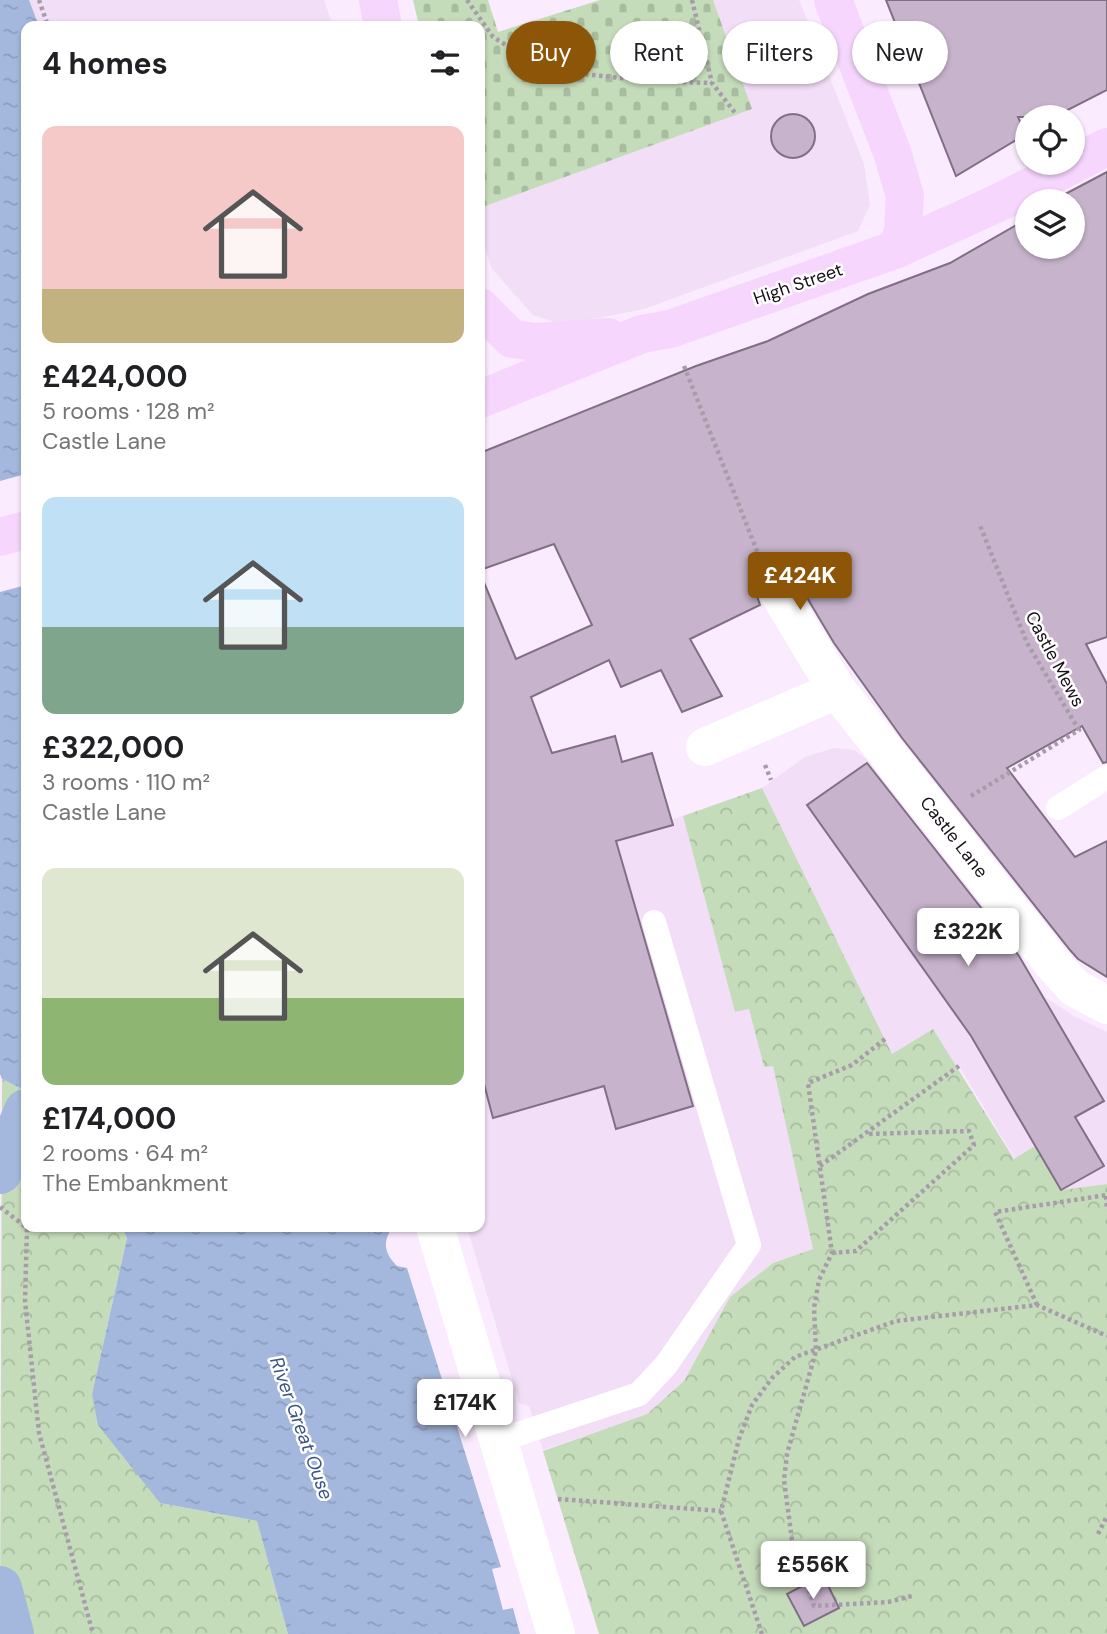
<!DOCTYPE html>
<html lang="en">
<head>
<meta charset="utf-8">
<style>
  :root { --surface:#fff; --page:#f2f2f2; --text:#202124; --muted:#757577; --accent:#8c5507 }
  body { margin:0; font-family:"DM Sans",sans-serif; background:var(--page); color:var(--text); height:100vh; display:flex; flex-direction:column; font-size:26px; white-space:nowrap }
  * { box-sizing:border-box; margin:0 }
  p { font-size:23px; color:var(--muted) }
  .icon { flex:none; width:38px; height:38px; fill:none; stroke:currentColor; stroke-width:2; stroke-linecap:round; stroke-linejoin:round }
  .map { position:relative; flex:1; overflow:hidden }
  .side { position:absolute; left:21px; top:21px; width:464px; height:1211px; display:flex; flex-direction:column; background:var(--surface); border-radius:14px; box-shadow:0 2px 5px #0004 }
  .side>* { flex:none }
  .top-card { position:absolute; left:506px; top:21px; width:495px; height:63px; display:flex; gap:14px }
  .fabs { position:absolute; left:1015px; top:105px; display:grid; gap:14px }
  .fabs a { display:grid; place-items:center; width:70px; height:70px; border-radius:50%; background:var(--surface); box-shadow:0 2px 5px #0004; font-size:35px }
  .price { position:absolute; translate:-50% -60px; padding:0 16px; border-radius:7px; background:#fff; color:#222; font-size:23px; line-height:46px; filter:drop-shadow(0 2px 4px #0008) }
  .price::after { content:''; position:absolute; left:50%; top:42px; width:21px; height:16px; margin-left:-10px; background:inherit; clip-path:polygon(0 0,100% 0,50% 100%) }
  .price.on { background:var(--accent); color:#fff }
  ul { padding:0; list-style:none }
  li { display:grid; align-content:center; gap:14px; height:371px; padding:0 21px }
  li span { display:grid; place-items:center; height:217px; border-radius:14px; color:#555 }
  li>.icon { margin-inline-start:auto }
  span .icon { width:126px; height:126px; fill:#fffc; stroke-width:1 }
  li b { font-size:30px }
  h2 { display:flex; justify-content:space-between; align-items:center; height:84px; padding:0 21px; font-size:30px }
  .chip { padding:0 24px; border-radius:32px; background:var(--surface); box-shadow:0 2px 5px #0004; font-size:24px; line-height:63px }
  .chip.on { background:var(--accent); color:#fff }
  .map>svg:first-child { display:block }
  .built { fill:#f2def7; fill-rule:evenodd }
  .cemetery { fill:url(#cemetery-stones) }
  .park { fill:url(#park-crowns) }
  .water { fill:url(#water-ripples) }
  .pier { fill:#fbebff }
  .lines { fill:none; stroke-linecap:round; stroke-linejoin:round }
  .canal { stroke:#a4b8dd; stroke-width:44 }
  .building { fill:#c7b4cc; stroke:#806f85; stroke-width:2 }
  .path { stroke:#a89cab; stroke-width:4.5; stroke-dasharray:3.5 3.5; stroke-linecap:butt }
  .lane { stroke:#fff; stroke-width:24 }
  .street { stroke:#fff; stroke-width:38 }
  .secondary { stroke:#fff; stroke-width:38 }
  .primary { stroke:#f6d6fd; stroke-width:38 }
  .labels { text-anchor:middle; stroke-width:5; stroke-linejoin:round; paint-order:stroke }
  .street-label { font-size:18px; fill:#171018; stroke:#fff }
  .water-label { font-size:19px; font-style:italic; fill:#3a5486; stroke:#fff }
</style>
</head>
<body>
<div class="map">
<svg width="1107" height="1634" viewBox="0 0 1107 1634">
  <defs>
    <pattern id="cemetery-stones" width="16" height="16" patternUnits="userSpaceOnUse" patternTransform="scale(1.75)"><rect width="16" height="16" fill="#c5dcba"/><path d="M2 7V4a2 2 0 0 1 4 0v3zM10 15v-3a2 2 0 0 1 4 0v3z" fill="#a8bc9f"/></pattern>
    <pattern id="park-crowns" width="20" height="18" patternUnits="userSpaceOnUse" patternTransform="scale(1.75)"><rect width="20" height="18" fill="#c5dcba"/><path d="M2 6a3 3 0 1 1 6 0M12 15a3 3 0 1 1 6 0" fill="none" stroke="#a8bc9f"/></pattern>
    <pattern id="water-ripples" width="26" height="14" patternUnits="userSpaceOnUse" patternTransform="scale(1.75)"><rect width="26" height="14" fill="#a4b8dd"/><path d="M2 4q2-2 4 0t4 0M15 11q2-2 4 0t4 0" fill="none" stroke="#8c9dbd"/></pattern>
  </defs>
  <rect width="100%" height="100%" fill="#fbebff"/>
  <g class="built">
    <polygon points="29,0 324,0 333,26 39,26"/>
    <path d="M713 0H799L864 164 870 205 858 231 644 309 564 325 533 315 492 269 480 233V208L751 109ZM793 112 810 120 816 137 810 153 791 159 776 152 769 135 778 118Z"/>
    <polygon points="615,736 622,762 652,753 671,820 683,816 735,1012 749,1009 764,1067 773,1065 813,1249 773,1263 730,1297 684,1381 647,1414 543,1450 529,1406 519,1403 467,1227 480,1227 480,774"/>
    <polygon points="834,748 854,750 869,761 1034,990 1074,1016 1107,1032 1107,1184 1061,1190 1015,1159 959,1066 892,1054 762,788 805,757"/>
  </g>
  <polygon class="cemetery" points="413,0 488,0 498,32 600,0 713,0 752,109 480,208 480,26 419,26"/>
  <g class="park">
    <polygon points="762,788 892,1054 933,1029 1014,1159 1035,1146 1061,1190 1107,1184 1107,1634 599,1634 543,1451 647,1414 684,1381 730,1297 773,1263 813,1249 773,1066 764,1067 749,1009 735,1012 683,816"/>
    <polygon points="2,1079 26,1091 26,1227 122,1227 127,1238 92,1394 160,1503 257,1521 288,1634 0,1634"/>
  </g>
  <g class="water">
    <polygon points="0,0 29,0 39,26 26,26 26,1091 2,1079 0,1074"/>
    <path d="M122 1227H393C382 1241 384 1253 397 1266L407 1268 501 1567 492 1569 503 1610 513 1608 520 1634H288L257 1521 160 1503 98 1425 92 1394 127 1238Z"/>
  </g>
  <polygon class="pier" points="26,474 26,585 0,592 0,481"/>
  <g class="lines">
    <g class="canal">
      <polyline points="0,1172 26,1111"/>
      <polyline points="0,1588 12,1634"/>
    </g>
  </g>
  <g class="building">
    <polygon points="886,0 1107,0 1107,90 1054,117 1018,117 1026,134 956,176"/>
    <circle cx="793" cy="136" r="22"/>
    <polygon points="1107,172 1107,637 1086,644 1107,684 1107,762 1103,763 1082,726 1007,768 1075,857 1107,841 1107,977 1078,959 1070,950 902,738 834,643 797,581 788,573 777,570 766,574 759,582 756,593 760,605 690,639 722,696 682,712 661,670 621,687 609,660 531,697 552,753 615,736 622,762 652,753 673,825 616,841 693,1106 616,1129 604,1086 493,1118 480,1069 480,573 516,659 592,625 554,544 480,570 480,453 696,366 768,341 868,294 950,263 1027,219 1027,247 1073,247 1073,201 1052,201"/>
    <polygon points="867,763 1019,956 1104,1101 1075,1117 1104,1166 1061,1190 971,1036 807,805"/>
    <polygon points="823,1575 839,1608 804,1626 787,1594"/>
  </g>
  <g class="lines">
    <g class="path">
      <polyline points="39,0 48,26"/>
      <polyline points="467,0 493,37 546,70 648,81 712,83"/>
      <polyline points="692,0 712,83 736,114"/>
      <polyline points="684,366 759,556"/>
      <polyline points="765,765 771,780"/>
      <polyline points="971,796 1079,730 1027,643 979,523"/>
      <polyline points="885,1039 852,1065 808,1083 832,1253 819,1280 814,1308 816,1351 787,1454 784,1480 792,1540 814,1606 888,1602 912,1596"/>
      <polyline points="820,1166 959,1066"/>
      <polyline points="1106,1196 1107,1210"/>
      <polyline points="0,1207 27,1228 25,1301 39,1433 93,1634"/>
      <polyline points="832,1253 856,1251 974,1145 969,1131 867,1134"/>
      <polyline points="1037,1305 995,1212 1107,1195"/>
      <polyline points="558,1499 721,1511"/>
      <polyline points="1098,1534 1107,1516"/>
      <polyline points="762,1634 721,1511 739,1439 752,1405 772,1378 795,1357 896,1321 1037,1305 1107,1336"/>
    </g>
    <g class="lane">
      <polyline points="1058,808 1107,777"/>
      <polyline points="497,1441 639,1394 666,1365 749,1245 654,922"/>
    </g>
    <g class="street">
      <polyline points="778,592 837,690 1053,964 1075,988 1107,1005"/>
      <polyline points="705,747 837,690"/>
    </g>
    <polyline class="secondary" points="435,1227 556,1634"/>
    <g class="primary">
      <polyline points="378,0 383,26"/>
      <polyline points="833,0 892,152 905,196 903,231 897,249"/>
      <polyline points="480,307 512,339 536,342 608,337"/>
      <polyline points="480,399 642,334 670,329 897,249 1002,201 1107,147"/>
      <polyline points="0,537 26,530"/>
    </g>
  </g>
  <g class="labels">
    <g class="street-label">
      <text transform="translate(798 284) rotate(-19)" y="6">High Street</text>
      <text transform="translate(1055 659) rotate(62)" y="6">Castle Mews</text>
      <text transform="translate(954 837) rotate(52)" y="6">Castle Lane</text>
    </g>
    <g class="water-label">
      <text transform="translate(302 1428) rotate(70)" y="7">River Great Ouse</text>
    </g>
  </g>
</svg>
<div class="fabs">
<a><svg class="icon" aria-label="locate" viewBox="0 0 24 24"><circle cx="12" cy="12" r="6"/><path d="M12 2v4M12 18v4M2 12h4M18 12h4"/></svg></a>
<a><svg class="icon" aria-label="layers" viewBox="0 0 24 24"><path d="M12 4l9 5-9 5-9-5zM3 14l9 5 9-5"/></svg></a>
</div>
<b class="price on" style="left:800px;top:612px">£424K</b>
<b class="price" style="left:968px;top:968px">£322K</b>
<b class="price" style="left:465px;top:1439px">£174K</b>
<b class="price" style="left:813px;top:1601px">£556K</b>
<div class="top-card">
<a class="chip on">Buy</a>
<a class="chip">Rent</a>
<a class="chip">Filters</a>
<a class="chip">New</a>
</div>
<section class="side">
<h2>4 homes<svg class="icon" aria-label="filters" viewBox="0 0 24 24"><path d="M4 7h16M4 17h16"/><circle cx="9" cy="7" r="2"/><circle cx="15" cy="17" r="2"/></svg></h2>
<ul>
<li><span style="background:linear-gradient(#f6c9c9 75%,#c2b280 0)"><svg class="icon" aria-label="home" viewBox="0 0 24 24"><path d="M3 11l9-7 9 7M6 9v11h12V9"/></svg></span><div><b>£424,000</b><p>5 rooms · 128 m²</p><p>Castle Lane</p></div></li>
<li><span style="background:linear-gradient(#bfe0f5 60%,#7fa58c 0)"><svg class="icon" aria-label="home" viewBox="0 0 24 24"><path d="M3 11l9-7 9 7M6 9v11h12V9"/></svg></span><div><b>£322,000</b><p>3 rooms · 110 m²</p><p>Castle Lane</p></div></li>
<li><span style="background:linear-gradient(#dfe7d0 60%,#8fb573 0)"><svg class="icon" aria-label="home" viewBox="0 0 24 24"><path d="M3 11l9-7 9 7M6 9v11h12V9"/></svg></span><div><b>£174,000</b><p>2 rooms · 64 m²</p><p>The Embankment</p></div></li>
</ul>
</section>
</div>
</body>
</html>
